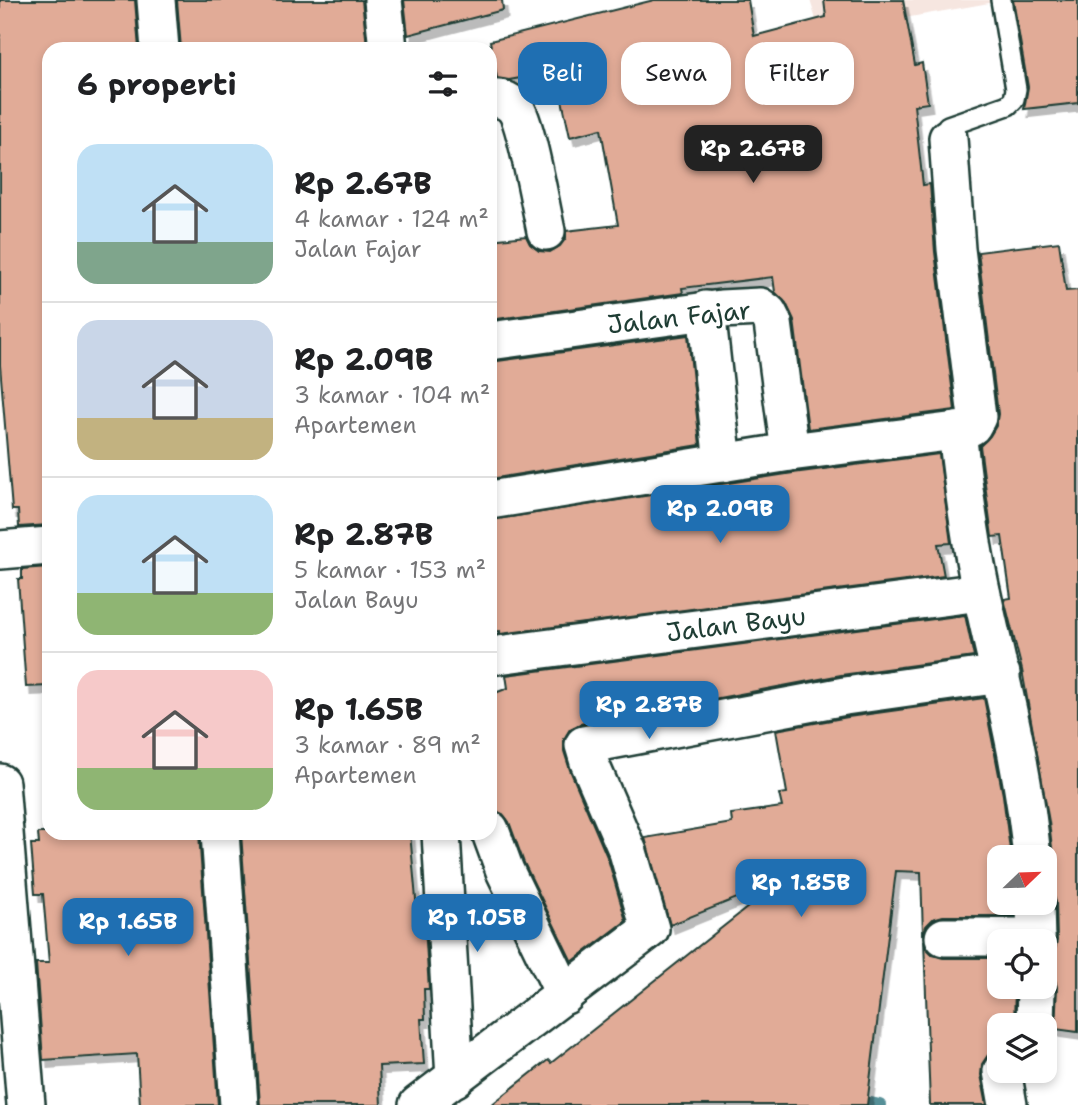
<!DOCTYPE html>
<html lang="id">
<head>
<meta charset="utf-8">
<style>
  :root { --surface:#fff; --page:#f6f6f6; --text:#202124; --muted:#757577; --line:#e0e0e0; --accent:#1f6fb2 }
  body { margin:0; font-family:"Shantell Sans",sans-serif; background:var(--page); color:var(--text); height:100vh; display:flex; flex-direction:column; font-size:26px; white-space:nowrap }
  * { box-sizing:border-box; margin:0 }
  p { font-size:23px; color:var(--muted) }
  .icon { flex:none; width:38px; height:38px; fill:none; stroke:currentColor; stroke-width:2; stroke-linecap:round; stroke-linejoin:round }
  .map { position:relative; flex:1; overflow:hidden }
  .side { position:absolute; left:42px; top:42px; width:455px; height:798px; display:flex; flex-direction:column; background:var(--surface); border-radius:21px; box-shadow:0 4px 10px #0003 }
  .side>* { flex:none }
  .hud { position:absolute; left:518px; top:42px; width:455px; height:63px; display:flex; gap:14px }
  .needle { width:46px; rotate:67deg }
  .fabs { position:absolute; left:987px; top:845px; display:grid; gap:14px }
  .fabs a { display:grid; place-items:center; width:70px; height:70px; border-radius:14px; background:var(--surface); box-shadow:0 4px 10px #0003; font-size:35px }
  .price { position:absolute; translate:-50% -60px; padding:0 16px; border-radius:14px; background:var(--accent); color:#fff; font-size:23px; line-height:46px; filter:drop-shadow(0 2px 4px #0008) }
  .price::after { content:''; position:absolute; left:50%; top:42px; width:21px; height:16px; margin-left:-10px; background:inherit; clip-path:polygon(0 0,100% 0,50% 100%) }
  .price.current { background:#222; color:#fff }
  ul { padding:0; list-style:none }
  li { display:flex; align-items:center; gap:21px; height:175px; padding:0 35px }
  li+li { border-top:2px solid var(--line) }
  li span { display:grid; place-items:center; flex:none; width:196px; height:140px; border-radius:21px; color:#555 }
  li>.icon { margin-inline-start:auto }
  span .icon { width:84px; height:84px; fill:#fffc; stroke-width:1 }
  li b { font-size:30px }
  h2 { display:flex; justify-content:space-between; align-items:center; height:84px; padding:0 35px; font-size:30px }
  .tag { padding:0 24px; border-radius:21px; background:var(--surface); box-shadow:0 4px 10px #0003; font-size:24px; line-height:63px }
  .tag.current { background:var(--accent); color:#fff }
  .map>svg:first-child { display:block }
  .built { fill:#f6e6e0 }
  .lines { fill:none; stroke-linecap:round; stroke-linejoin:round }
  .stream { stroke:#579098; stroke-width:12 }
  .building { fill:#e1ab97; stroke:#1f3d34; stroke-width:2; filter:url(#shadow) }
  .service-casing { stroke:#1f3d34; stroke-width:24 }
  .minor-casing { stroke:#1f3d34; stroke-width:42 }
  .service { stroke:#fff; stroke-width:19 }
  .minor { stroke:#fff; stroke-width:37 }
  .labels { text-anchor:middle; stroke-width:5; stroke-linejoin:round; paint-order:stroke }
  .street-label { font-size:26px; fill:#1f3d34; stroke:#fff }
</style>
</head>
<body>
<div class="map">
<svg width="1078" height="1105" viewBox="0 0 1078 1105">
  <defs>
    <filter id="shadow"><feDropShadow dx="4.5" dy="8" stdDeviation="0" flood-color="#0004"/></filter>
  </defs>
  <rect width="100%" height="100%" fill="#fff"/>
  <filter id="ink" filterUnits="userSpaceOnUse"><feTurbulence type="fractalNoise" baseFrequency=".0143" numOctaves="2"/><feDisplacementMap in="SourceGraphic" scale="14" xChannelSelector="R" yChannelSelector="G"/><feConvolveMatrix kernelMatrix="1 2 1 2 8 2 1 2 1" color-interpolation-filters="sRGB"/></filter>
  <g filter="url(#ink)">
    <polygon class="built" points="810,0 994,0 995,2 820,33"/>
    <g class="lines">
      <polyline class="stream" points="853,1099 880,1105"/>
    </g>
    <g class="building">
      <polygon points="0,0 135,0 139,49 49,49 49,525 19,527 18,510 12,510 0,365"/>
      <polygon points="177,0 362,0 367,46 356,49 181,49"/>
      <polygon points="404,0 502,0 503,10 408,35"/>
      <polygon points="654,0 748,0 754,36 826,17 824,0 903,0 915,65 922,63 928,103 914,105 923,185 930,184 935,252 955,410 808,429 794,320 786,303 775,292 773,277 682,288 683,293 490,320 490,240 526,236 530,244 539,251 550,252 560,246 566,238 566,231 618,225 601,129 570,137 556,72 509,80 497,78 490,41"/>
      <polygon points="1013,0 1078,0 1078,103 1024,109 1028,87"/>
      <polygon points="1059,242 1066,291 1078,290 1078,1032 1055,1029 1057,987 1054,976 1045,968 1045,961 1054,953 1057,941 1056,902 1052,892 1045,885 1045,875 1051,867 1053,856 1049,822 1022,670 1004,599 1011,598 1002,536 992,537 980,446 990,436 996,426 998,414 978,252"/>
      <polygon points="688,335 700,445 490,479 490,362"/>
      <polygon points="939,454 951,543 938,544 944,576 500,634 500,631 490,632 490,520 793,473"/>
      <polygon points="49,567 49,686 26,687 18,579 22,579 22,569"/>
      <polygon points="965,615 974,657 841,675 580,724 570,729 564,739 564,751 570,770 608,859 626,921 572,962 524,863 509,822 503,814 490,810 490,695 508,688 506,675"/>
      <polygon points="984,698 1003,795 1011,858 999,858 999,903 1014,903 1014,916 943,916 933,919 926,926 923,935 921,872 896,871 867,1105 491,1105 548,1060 551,1063 782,880 670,925 645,838 732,823 731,814 782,807 779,794 787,793 776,730 848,717"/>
      <polygon points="38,833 199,833 218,1105 140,1105 137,1054 43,1060 36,963 49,963 43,894 35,894 31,844 39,844"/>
      <polygon points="241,833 410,833 418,921 424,921 426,942 429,989 424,989 425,1019 421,1019 424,1064 379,1066 381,1105 260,1105"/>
      <polygon points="924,940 926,948 933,955 943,958 999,958 999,987 1015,987 1014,1025 999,1023 999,1046 993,1046 993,1053 988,1055 982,1064 981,1075 987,1105 930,1105"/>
    </g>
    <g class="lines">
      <g class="service-casing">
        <polyline id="service" points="948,138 948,126 1008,105 1014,99 1016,89 1001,0"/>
      </g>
      <g class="minor-casing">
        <g id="minor">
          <polyline points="156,0 160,49"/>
          <polyline points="383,0 388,49"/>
          <path d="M490 99C500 98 507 99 515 108 526 122 541 208 546 231"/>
          <polyline points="706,310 723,463"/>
          <polyline points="490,341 721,309 760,307 768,313 773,323 790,452"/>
          <path d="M957 431C963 485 970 541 982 595 1001 682 1024 769 1032 858"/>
          <polyline points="490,500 790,452 964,430 972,426 977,417 956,249 948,138"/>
          <polyline points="0,550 49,546"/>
          <polyline points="490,656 981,592"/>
          <polyline points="0,783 26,1105"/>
          <polyline points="490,830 505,871 565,995"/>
          <polyline points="220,833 239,1105"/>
          <polyline points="441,833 455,1078"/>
          <polyline points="1035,903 1036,942"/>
          <polyline points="944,937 1036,937"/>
          <polyline points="1035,1026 1036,987"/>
          <polyline points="1002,1071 1008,1105"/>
          <polyline points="418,1105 650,929 628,852 589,762 584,745 845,696 1001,674"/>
        </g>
      </g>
      <use href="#service" class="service"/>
      <use href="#minor" class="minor"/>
    </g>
  </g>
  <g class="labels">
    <g class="street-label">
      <text transform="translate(679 317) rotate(-6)" y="9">Jalan Fajar</text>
      <text transform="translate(736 624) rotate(-7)" y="9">Jalan Bayu</text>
    </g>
  </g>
</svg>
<div class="fabs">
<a><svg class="needle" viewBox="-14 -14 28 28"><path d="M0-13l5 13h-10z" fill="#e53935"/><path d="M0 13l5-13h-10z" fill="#757577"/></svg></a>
<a><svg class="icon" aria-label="locate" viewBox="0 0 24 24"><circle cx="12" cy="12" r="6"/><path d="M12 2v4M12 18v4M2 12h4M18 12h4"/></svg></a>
<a><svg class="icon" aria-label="layers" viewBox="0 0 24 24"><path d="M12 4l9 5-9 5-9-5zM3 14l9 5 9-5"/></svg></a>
</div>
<b class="price current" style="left:753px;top:185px">Rp 2.67B</b>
<b class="price" style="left:720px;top:545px">Rp 2.09B</b>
<b class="price" style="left:649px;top:741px">Rp 2.87B</b>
<b class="price" style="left:801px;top:919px">Rp 1.85B</b>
<b class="price" style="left:477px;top:954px">Rp 1.05B</b>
<b class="price" style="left:128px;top:958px">Rp 1.65B</b>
<div class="hud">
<a class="tag current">Beli</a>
<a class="tag">Sewa</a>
<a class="tag">Filter</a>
</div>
<section class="side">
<h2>6 properti<svg class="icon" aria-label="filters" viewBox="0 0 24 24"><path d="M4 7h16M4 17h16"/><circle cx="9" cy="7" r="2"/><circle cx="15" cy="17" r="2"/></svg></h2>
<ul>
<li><span style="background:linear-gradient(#bfe0f5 70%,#7fa58c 0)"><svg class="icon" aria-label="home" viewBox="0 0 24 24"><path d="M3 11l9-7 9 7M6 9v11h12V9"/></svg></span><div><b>Rp 2.67B</b><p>4 kamar · 124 m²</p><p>Jalan Fajar</p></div></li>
<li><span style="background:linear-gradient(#c9d6e8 70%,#c2b280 0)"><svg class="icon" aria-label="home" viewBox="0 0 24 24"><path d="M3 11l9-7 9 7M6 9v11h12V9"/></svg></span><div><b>Rp 2.09B</b><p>3 kamar · 104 m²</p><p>Apartemen</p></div></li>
<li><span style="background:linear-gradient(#bfe0f5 70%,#8fb573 0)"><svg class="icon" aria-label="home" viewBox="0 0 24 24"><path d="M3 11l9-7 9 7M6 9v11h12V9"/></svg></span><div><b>Rp 2.87B</b><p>5 kamar · 153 m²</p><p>Jalan Bayu</p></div></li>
<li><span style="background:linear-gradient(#f6c9c9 70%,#8fb573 0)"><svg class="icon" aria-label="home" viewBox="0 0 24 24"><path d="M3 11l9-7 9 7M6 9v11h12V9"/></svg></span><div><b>Rp 1.65B</b><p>3 kamar · 89 m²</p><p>Apartemen</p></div></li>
</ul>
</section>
</div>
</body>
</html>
